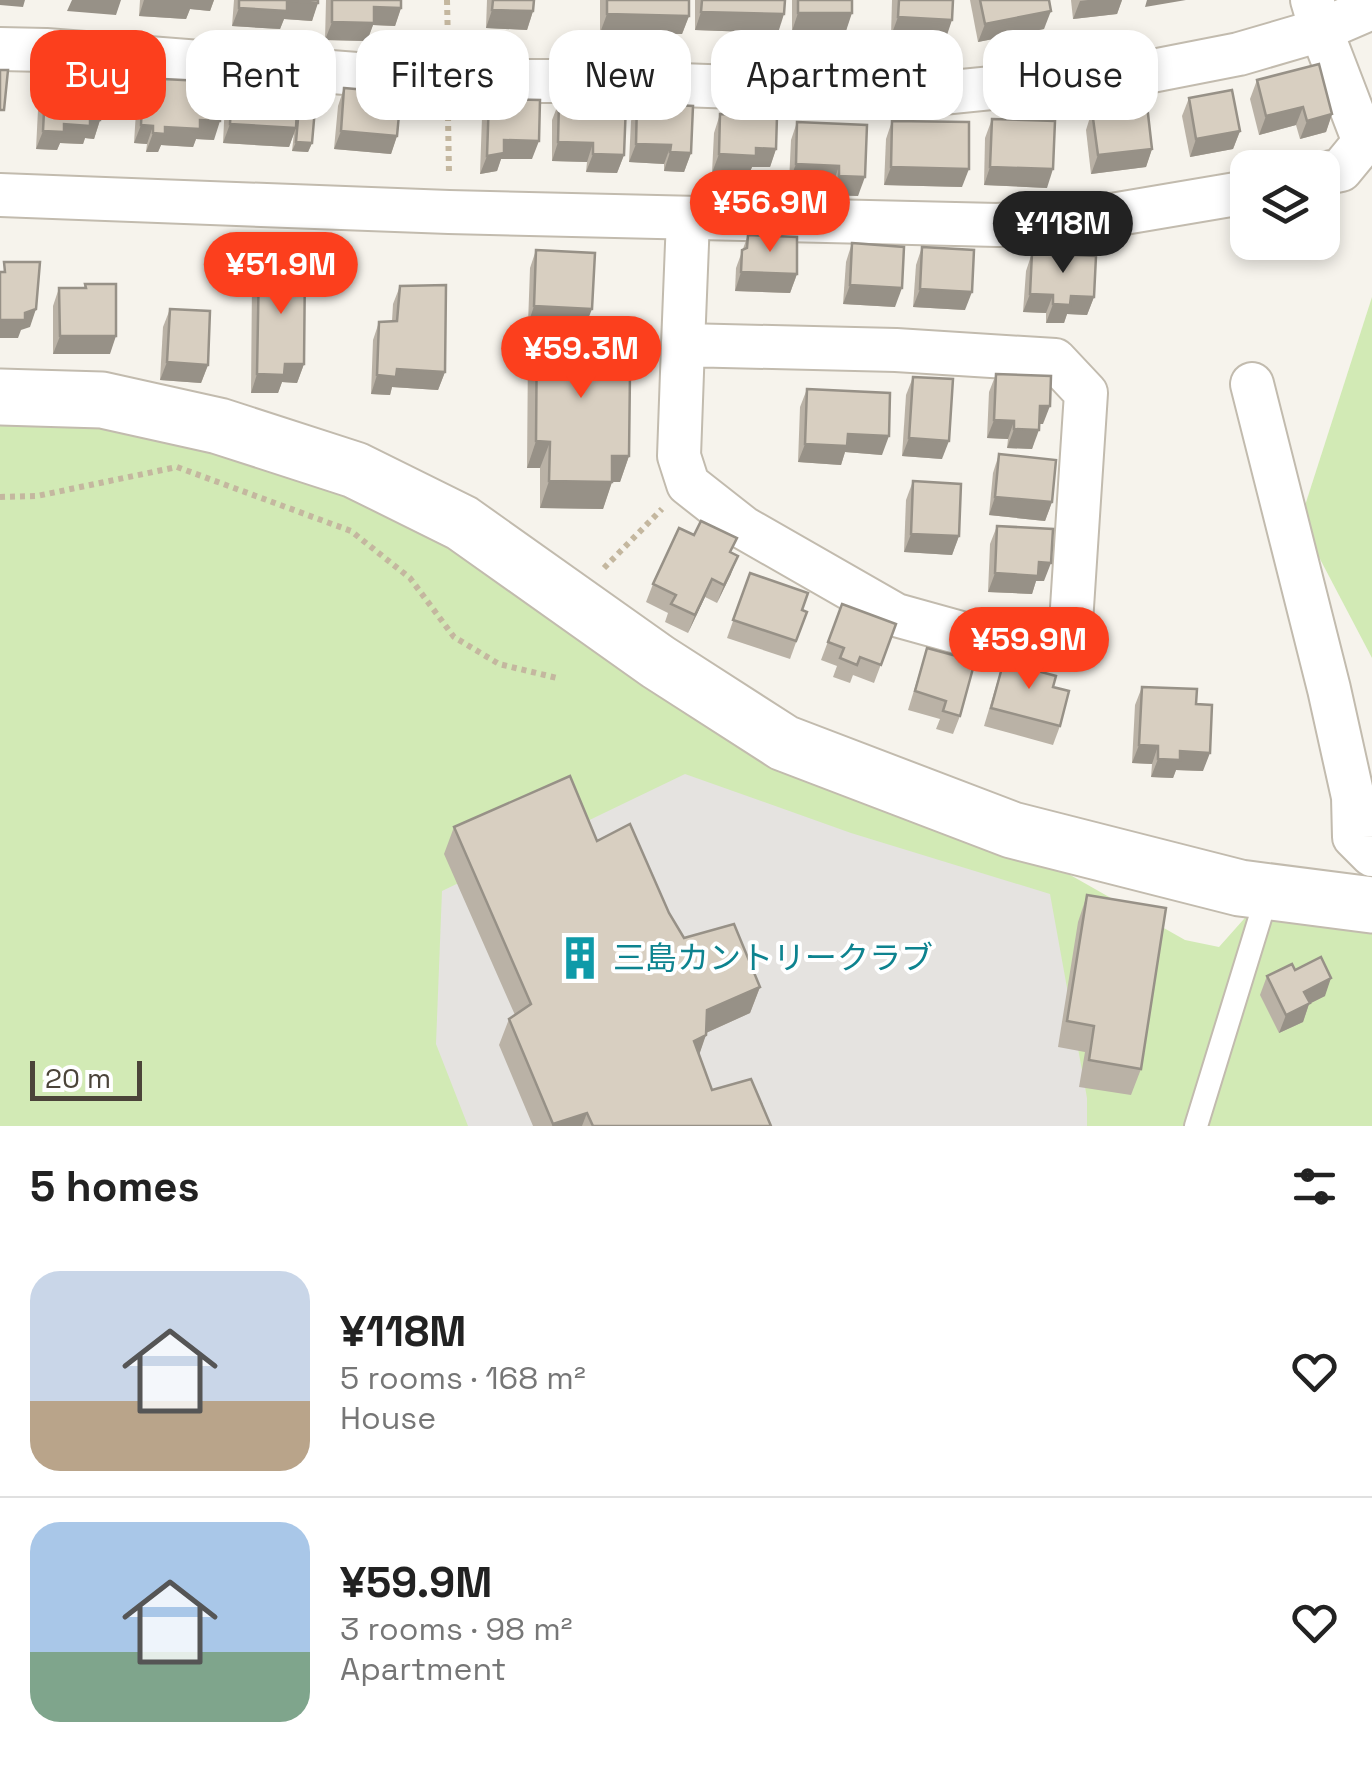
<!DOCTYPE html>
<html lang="en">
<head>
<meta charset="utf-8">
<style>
  :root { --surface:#fff; --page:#f2f2f2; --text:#222; --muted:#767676; --line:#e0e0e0; --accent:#fc3f1d }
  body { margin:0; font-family:"Space Grotesk","Noto Sans JP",sans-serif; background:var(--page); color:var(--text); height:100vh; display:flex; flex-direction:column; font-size:38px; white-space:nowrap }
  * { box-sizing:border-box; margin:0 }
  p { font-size:32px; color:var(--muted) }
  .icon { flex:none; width:55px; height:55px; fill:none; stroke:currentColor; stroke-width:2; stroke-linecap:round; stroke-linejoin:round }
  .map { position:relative; height:1126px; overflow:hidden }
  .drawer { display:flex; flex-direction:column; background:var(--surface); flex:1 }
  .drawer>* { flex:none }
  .top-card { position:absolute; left:30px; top:30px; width:1312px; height:90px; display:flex; gap:20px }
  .fabs { position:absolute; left:1230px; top:150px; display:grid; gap:20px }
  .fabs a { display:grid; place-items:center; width:110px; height:110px; border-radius:20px; background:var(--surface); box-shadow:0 5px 15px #0003; font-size:50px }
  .scale { position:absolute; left:30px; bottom:25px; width:112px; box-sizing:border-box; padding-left:10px; border:5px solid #4b4439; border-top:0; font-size:28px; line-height:35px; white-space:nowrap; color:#4b4439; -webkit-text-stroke:8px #fff; paint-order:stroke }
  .price { position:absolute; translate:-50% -85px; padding:0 22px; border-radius:35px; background:var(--accent); color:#fff; font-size:32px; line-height:65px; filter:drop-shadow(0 2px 5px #0008) }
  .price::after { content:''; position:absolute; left:50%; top:60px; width:30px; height:22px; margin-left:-15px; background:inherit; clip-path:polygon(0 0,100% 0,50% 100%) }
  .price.on { background:#222; color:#fff }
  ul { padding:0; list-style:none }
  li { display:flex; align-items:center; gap:30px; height:250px; padding:0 30px }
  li+li { border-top:2px solid var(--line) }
  li span { display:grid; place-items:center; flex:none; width:280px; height:200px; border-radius:30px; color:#555 }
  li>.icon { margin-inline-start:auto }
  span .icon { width:120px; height:120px; fill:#fffc; stroke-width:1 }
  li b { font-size:42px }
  h2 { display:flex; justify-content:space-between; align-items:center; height:120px; padding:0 30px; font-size:42px }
  .chip { padding:0 35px; border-radius:30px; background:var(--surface); box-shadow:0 5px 15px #0003; font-size:35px; line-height:90px }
  .chip.on { background:var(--accent); color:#fff }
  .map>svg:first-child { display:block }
  .green { fill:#d2eab5 }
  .parking { fill:#e5e3e0 }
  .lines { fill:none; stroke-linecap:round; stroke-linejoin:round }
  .service-casing { stroke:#c2bbae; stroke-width:26 }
  .minor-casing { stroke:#c2bbae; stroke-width:46 }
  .tertiary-casing { stroke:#c2bbae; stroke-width:59 }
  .path { stroke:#c4b79f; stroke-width:6; stroke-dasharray:5 5; stroke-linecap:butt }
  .service { stroke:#fff; stroke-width:22 }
  .minor { stroke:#fff; stroke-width:42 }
  .tertiary { stroke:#fff; stroke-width:55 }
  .wall { fill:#bab2a6 }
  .shaded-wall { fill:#979187 }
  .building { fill:#d8cfc1; stroke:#979187; stroke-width:2.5 }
  .labels { text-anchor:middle; stroke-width:8; stroke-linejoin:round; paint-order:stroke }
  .culture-label { font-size:32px; fill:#0d838f; stroke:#fff; text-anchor:start }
</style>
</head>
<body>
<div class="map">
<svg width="1372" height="1126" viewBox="0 0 1372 1126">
  <rect width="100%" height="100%" fill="#f6f3ec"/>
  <g class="green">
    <polygon points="1372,297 1372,658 1300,521"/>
    <polygon points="0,401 355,470 1185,940 1219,947 1268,892 1372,886 1372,1126 0,1126"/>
  </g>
  <polygon class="parking" points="685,774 851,833 1050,894 1087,1098 1087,1126 468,1126 436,1044 442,891"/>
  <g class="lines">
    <g class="service-casing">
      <polyline id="service" points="1196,1126 1268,892"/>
    </g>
    <g class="minor-casing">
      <g id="minor">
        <polyline points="1312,0 1321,30 1364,142 1341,170 1322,174"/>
        <polyline points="0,49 46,50 448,81 568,81 932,94 1142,73 1239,54 1321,30 1372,8"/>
        <polyline points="0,195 449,212 998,225 1112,215 1248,192"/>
        <polygon points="683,345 896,350 1055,360 1086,393 1070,638 1033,653 896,615 744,528 688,484 679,456"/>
        <polyline points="683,345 688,219"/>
        <polyline points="1252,384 1329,689 1353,797 1354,837 1372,855"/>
      </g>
    </g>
    <g class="tertiary-casing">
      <polyline id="tertiary" points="0,397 102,400 219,426 355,470 462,523 658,662 784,743 1012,830 1240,888 1372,905"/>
    </g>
    <g class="path">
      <polyline points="447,0 448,44"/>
      <polyline points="448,116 449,174"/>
      <polyline points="0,497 37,496 177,467 351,531 410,578 454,637 499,664 557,678"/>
      <polyline points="604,568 662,509"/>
    </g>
    <use href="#service" class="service"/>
    <use href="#minor" class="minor"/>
    <use href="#tertiary" class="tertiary"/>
  </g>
  <g class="wall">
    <polygon points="140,0 214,0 210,11 190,9 186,19 139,16"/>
    <polygon points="234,0 318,0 312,21 284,19 280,29 232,26"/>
    <polygon points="326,0 401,0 401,8 395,26 373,25 367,41 325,40"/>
    <polygon points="487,0 534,0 533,11 527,30 486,28"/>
    <polygon points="600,0 689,0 689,16 682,34 600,33"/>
    <polygon points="695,0 785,0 778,33 695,30"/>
    <polygon points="792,0 852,0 846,31 792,31"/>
    <polygon points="892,0 953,0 946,38 891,36"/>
    <polygon points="970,0 1049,0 1044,29 978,42"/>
    <polygon points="1071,0 1122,0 1117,14 1073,19"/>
    <polygon points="46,72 100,120 94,139 85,138 83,144 60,143 57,150 36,149 39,90"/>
    <polygon points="143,78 214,140 196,139 193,147 161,145 158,152 146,152 147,144 134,143 137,96"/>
    <polygon points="1257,80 1332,114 1326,132 1300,139 1296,125 1259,135 1250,99"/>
    <polygon points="232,84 297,102 300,96 312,143 308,152 292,151 294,133 289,147 223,143 225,102"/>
    <polygon points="344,88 397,136 391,154 334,149 338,106"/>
    <polygon points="1189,98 1240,131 1233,149 1190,157 1182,116"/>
    <polygon points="489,99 532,159 501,159 497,171 480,174 482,117"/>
    <polygon points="559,102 624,155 617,173 586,172 587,162 552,161 552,120"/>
    <polygon points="637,103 691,153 684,172 664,171 664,164 629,162 631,121"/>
    <polygon points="1092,111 1152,149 1146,167 1091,174 1086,130"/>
    <polygon points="720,114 776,149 770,167 752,167 749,174 712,173 714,133"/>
    <polygon points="992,119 1047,188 984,185 985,138"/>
    <polygon points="892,121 962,187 884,185 886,139"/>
    <polygon points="797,122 867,125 858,196 832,195 833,184 789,182 791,140"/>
    <polygon points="748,235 797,274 790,293 735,291 736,268"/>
    <polygon points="852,243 895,307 843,304 846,262"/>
    <polygon points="922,247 965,310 913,307 916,265"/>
    <polygon points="536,250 587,323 613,372 629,456 620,482 612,482 603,509 540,508 540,468 527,468 528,349 537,324 528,324 530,268"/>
    <polygon points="1032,253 1094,297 1087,315 1067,314 1064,323 1046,323 1046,313 1023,312 1026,271"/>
    <polygon points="259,262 304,364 297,383 282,382 278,393 251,393 252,281"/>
    <polygon points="85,284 110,354 53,354 53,306 59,288 84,288"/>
    <polygon points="400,286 445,372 438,390 392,387 390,395 371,394 373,340 379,322 392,321 393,304"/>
    <polygon points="170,309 208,365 201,383 160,380 163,327"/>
    <polygon points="996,374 1043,424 1039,424 1032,449 1007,448 1008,439 987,438 989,392"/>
    <polygon points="913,377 942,459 902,456 906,395"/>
    <polygon points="807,389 882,455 845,452 841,465 798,462 800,407"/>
    <polygon points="999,454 1052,502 1045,521 989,515 993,473"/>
    <polygon points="913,481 959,536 952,555 904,552 906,500"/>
    <polygon points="997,526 1044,581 1036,581 1032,594 988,592 990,544"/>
    <polygon points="732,553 731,574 717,603 705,597 688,633 665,622 668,613 646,602 653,584"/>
    <polygon points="750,573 807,612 790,659 727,638"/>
    <polygon points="842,604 896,624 874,683 853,675 850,683 833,677 837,666 821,660"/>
    <polygon points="927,648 960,716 953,734 936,729 940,719 908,710"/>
    <polygon points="1006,653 1053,687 1060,726 1053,745 984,726"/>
    <polygon points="1142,687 1196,704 1203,771 1176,770 1173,778 1151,777 1152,764 1132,763 1135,705"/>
    <polygon points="454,827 597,841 669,913 684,938 760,987 750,1013 706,1033 699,1055 712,1090 771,1126 533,1126 499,1045 509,1019 515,1015 444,854"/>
    <polygon points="1087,895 1141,1069 1131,1095 1079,1087 1085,1052 1058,1047 1078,922"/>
    <polygon points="1295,970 1325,996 1309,1004 1303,1022 1279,1033 1260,995 1267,976"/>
  </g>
  <g class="shaded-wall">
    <polygon points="0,0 25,0 23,7 0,5"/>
    <polygon points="72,0 121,0 116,15 67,11"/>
    <polygon points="144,0 214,0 210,11 190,9 186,19 139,16"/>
    <polygon points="1088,0 1122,0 1117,14 1073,19 1080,1"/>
    <polygon points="1147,0 1186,0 1145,7"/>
    <polygon points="287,1 318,3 312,21 284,19 280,29 232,26 239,8"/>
    <polygon points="374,7 401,8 395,26 373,25 367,41 325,40 332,22"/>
    <polygon points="492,10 533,11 527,30 486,28"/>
    <polygon points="1051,11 1044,29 978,42 985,24"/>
    <polygon points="701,12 784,14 778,33 695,30"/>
    <polygon points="798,13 852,13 846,31 792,31"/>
    <polygon points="607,14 689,16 682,34 600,33"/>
    <polygon points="898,17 952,20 946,38 891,36"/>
    <polygon points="1303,107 1296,125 1259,135 1266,116"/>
    <polygon points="1332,114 1326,132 1300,139 1307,121"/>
    <polygon points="90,120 100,120 94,139 85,138 83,144 60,143 57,150 36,149 43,131 64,124"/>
    <polygon points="200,120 220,121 214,140 196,139 193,147 161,145 158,152 146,152 153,133 165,127"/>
    <polygon points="230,124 296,128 289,147 223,143"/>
    <polygon points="141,125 153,126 147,144 134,143"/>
    <polygon points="341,131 397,136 391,154 334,149"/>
    <polygon points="1240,131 1233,149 1190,157 1196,139"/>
    <polygon points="504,140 539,141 532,159 501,159 497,171 480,174 487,156"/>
    <polygon points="296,142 312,143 308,152 292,151"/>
    <polygon points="558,142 593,143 587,162 552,161"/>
    <polygon points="636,144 671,145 664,164 629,162"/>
    <polygon points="756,148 776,149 770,167 752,167 749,174 712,173 719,154"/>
    <polygon points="1152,149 1146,167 1091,174 1098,155"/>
    <polygon points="670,152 691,153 684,172 664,171"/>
    <polygon points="593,154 624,155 617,173 586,172"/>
    <polygon points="796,164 839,166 833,184 789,182"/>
    <polygon points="891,167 969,169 962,187 884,185"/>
    <polygon points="990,167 1053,169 1047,188 984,185"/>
    <polygon points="839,176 865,177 858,196 832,195"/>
    <polygon points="741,272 797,274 790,293 735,291"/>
    <polygon points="850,285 902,288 895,307 843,304"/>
    <polygon points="920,289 972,292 965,310 913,307"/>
    <polygon points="1030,294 1053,295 1046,313 1023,312"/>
    <polygon points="1071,296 1094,297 1087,315 1067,314 1064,323 1046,323 1053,304"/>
    <polygon points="534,306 592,309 585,327 528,324"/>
    <polygon points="36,309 30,327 21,330 18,338 0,338 0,320"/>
    <polygon points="60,336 116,336 110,354 53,354"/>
    <polygon points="602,357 618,357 609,384 593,384"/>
    <polygon points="167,362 208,365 201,383 160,380"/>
    <polygon points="285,364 304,364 297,383 282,382 278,393 251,393 257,374"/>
    <polygon points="397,369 445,372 438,390 392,387 390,395 371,394 377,375"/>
    <polygon points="1040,406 1050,406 1043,424 1033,424"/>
    <polygon points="994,420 1014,421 1008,439 987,438"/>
    <polygon points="1014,429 1039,430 1032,449 1007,448"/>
    <polygon points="848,434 889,436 882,455 845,452 841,465 798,462 805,444"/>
    <polygon points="909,438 949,441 942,459 902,456"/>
    <polygon points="536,441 550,442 540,468 527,468"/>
    <polygon points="612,456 629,456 620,482 609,482 612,482 603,509 540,508 549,481"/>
    <polygon points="995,497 1052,502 1045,521 989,515"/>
    <polygon points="911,534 959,536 952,555 904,552"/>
    <polygon points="738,556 731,574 717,603 724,585"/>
    <polygon points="1039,562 1051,563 1044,581 1036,581 1032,594 988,592 995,573"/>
    <polygon points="712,579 705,597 688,633 695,615"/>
    <polygon points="1139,745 1158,746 1152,764 1132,763"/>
    <polygon points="1180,751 1210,753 1203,771 1176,770 1173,778 1151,777 1158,759"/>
    <polygon points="1331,978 1325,996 1309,1004 1303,1022 1279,1033 1286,1015 1304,992"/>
    <polygon points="760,987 750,1013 697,1037 707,1010"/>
    <polygon points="706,1035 697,1061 694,1041"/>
    <polygon points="587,1113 582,1126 552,1126 553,1124"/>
  </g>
  <g class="building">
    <polygon points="239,0 318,0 318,3 287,1 287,11 239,8"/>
    <polygon points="332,0 401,0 401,8 374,7 374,23 332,22"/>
    <polygon points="493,0 534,0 533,11 492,10"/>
    <polygon points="607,0 689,0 689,16 607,14"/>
    <polygon points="702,0 785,0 784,14 701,12"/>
    <rect x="798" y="0" width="54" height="13"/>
    <polygon points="899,0 953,0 952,20 898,17"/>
    <polygon points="980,0 1049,0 1051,11 985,24"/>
    <polygon points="1319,64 1332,114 1307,121 1303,107 1266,116 1257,80"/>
    <polygon points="0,70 8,70 4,110 0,110"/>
    <polygon points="46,72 102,75 100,120 90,120 90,126 64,124 64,132 43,131"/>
    <polygon points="143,78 222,82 220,121 200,120 200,129 165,127 165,134 153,133 153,126 141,125"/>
    <polygon points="232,84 298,88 296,128 230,124"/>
    <polygon points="344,88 401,93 397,136 341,131"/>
    <polygon points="1232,90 1240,131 1196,139 1189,98"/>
    <polygon points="300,96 316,97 312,143 296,142"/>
    <polygon points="489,99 540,100 539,141 504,140 504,153 487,156"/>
    <polygon points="559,102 626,104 624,155 593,154 593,143 558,142"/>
    <polygon points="637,103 693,106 691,153 670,152 671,145 636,144"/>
    <polygon points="1147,105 1152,149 1098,155 1092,111"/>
    <polygon points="720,114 777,116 776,149 756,148 756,156 719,154"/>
    <polygon points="992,119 1055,121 1053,169 990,167"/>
    <polygon points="892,121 969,122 969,169 891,167"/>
    <polygon points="797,122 867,125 865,177 839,176 839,166 796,164"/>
    <polygon points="748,235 797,237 797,274 741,272 742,250 747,248"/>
    <polygon points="852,243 904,247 902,288 850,285"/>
    <polygon points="922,247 974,250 972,292 920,289"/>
    <polygon points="536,250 595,253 592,309 534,306"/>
    <polygon points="1032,253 1096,256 1094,297 1071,296 1070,305 1053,304 1053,295 1030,294"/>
    <polygon points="4,262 40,262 36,309 25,313 25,320 0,320 0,272 5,272"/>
    <polygon points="259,262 305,263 304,364 285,364 284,375 257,374"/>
    <polygon points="85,284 116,284 116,336 60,336 59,288 86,288"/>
    <polygon points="446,285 445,372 397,369 396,377 377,375 379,322 397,321 400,286"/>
    <polygon points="170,309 210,311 208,365 167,362"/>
    <polygon points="537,323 619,324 618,357 602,357 602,372 630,372 629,456 612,456 612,482 549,481 550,442 536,441"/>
    <polygon points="996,374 1051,376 1050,406 1040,406 1039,430 1014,429 1014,421 994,420"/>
    <polygon points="913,377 953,379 949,441 909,438"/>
    <polygon points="807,389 890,393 889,436 848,434 847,446 805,444"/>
    <polygon points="999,454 1056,460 1052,502 995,497"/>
    <polygon points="913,481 961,484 959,536 911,534"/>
    <polygon points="701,521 737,538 730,552 738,556 724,585 712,579 695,615 671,604 676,595 653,584 679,528 694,535"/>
    <polygon points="997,526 1053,529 1051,563 1039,562 1038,576 995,573"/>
    <polygon points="750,573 808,593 802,610 807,612 796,641 733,620"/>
    <polygon points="842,604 896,624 881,665 860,657 857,665 840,658 844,648 828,642"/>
    <polygon points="927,648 975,661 960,716 943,711 946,701 915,691"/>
    <polygon points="1006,653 1029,659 1026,668 1056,676 1053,687 1069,691 1060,726 991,708"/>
    <polygon points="1142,687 1197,689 1196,704 1212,705 1210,753 1180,751 1180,760 1158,759 1158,746 1139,745"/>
    <polygon points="570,776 597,841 630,824 669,913 684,938 734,924 760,987 707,1010 706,1035 694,1041 712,1090 751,1079 771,1126 593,1126 587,1113 553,1124 509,1019 531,1004 454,827"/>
    <polygon points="1087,895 1166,908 1141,1069 1089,1060 1094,1026 1067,1021"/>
    <polygon points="1321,957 1331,978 1304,992 1310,1003 1286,1015 1267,976 1292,964 1295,970"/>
  </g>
  <defs>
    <g id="building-bare" transform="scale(3.45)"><path d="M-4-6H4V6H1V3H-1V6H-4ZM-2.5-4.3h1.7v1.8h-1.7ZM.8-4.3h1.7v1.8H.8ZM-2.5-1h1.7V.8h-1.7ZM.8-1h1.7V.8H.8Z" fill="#0f9aa8" stroke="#fff" stroke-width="2.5" paint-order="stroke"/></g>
  </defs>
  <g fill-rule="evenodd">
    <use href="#building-bare" x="580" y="958"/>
  </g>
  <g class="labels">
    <g class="culture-label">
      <text x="613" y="969">三島カントリークラブ</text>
    </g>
  </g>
</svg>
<div class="fabs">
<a><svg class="icon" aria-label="layers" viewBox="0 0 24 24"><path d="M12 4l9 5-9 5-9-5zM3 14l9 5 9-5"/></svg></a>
</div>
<div class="scale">20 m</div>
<b class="price" style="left:770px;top:255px">¥56.9M</b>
<b class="price on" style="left:1063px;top:276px">¥118M</b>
<b class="price" style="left:281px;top:317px">¥51.9M</b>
<b class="price" style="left:581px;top:401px">¥59.3M</b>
<b class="price" style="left:1029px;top:692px">¥59.9M</b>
<div class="top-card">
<a class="chip on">Buy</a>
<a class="chip">Rent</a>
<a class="chip">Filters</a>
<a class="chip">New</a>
<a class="chip">Apartment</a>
<a class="chip">House</a>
</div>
</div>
<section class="drawer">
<h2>5 homes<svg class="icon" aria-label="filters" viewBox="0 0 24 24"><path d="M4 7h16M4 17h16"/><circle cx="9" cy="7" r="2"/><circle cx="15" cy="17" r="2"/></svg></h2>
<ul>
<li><span style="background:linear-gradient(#c9d6e8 65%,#b9a48a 0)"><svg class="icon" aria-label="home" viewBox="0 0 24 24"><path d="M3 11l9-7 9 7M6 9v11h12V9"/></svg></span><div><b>¥118M</b><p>5 rooms · 168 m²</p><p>House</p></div><svg class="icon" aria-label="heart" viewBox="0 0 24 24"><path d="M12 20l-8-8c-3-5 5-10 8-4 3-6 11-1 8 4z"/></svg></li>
<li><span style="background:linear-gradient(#a9c7e8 65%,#7fa58c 0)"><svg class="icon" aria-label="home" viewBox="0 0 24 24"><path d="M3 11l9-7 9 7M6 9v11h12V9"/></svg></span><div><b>¥59.9M</b><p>3 rooms · 98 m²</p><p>Apartment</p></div><svg class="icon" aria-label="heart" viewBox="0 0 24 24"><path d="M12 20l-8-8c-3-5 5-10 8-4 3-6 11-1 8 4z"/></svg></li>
</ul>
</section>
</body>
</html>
